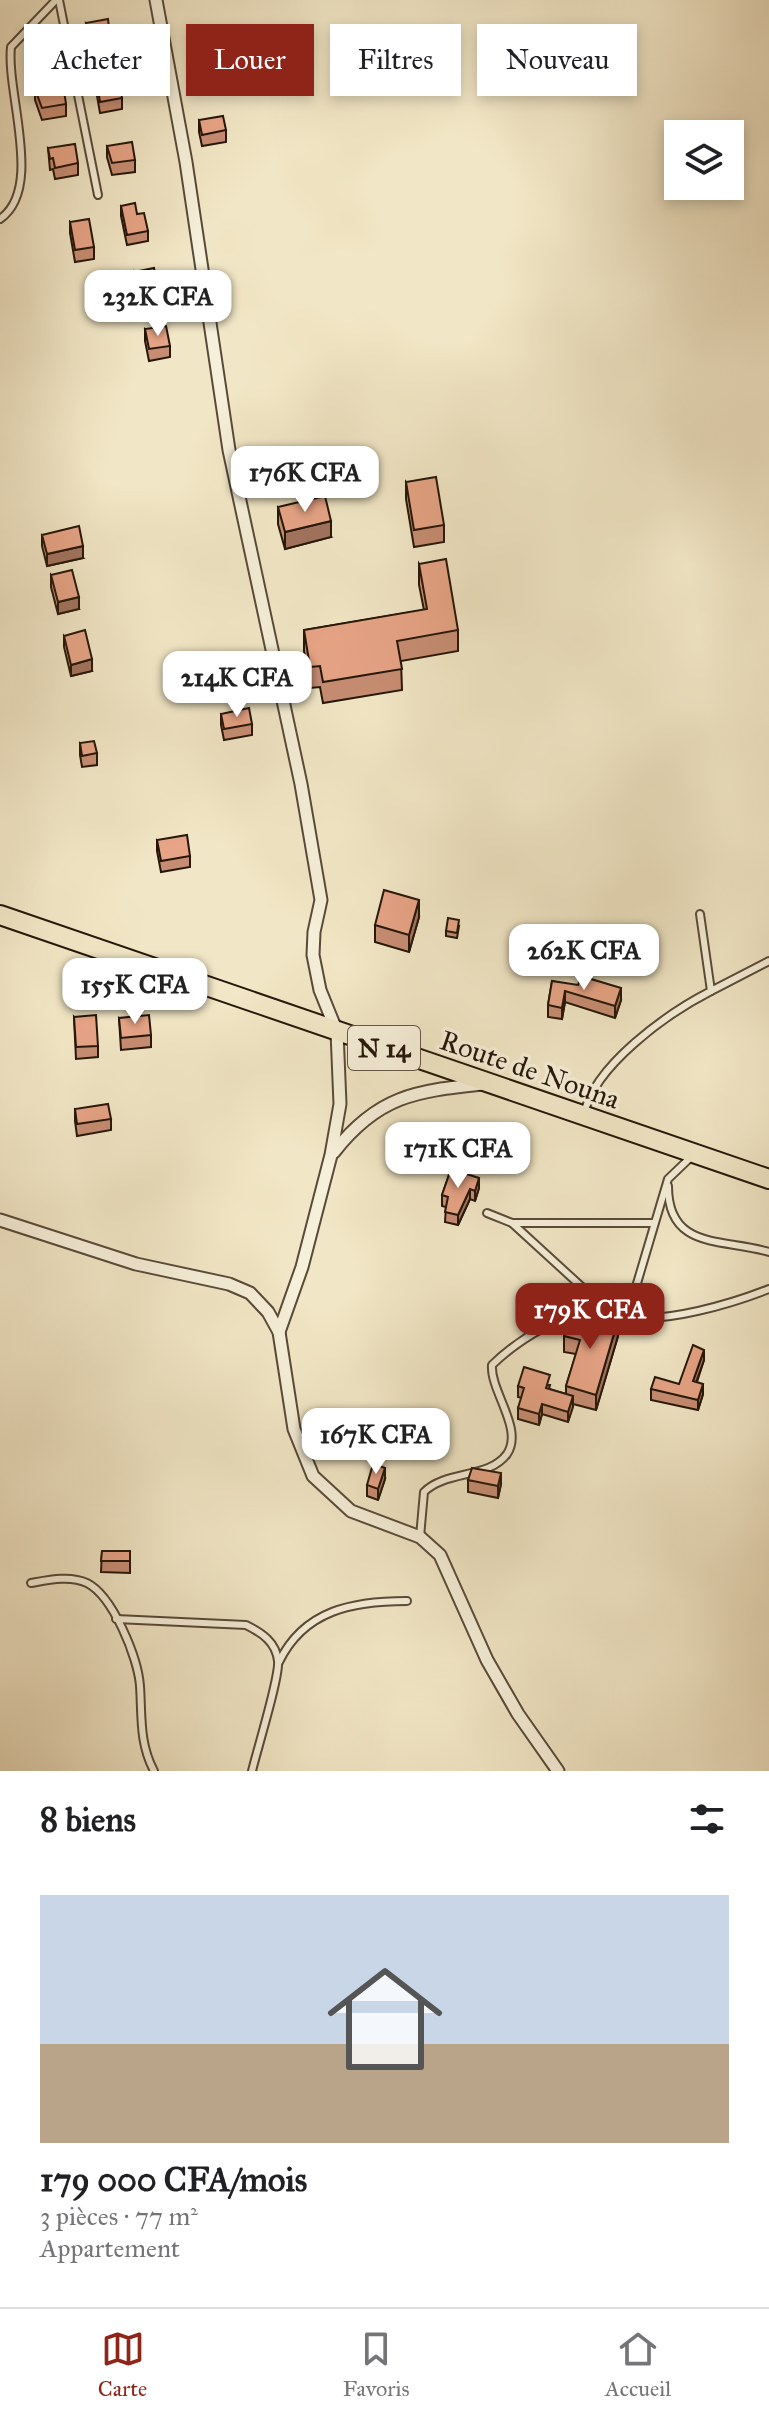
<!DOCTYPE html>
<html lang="fr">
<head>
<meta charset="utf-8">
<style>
  :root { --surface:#fff; --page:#f2f2f2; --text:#202124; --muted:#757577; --line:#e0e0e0; --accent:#8f2418 }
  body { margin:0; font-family:"IM FELL Great Primer",serif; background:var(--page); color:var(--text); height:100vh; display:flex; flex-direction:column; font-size:30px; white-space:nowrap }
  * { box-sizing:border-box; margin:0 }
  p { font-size:26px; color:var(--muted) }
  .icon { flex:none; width:44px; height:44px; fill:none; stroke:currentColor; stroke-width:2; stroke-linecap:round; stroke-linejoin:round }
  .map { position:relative; height:1771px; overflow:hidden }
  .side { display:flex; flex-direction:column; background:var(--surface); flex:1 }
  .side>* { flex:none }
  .banner { position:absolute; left:24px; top:24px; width:722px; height:72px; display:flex; gap:16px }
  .fabs { position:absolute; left:664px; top:120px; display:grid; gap:16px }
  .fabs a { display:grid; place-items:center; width:80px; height:80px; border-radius:0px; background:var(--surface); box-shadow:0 4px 12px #0003; font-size:40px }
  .price { position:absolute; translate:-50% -68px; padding:0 18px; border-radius:16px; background:#fff; color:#222; font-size:26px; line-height:52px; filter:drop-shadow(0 2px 4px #0008) }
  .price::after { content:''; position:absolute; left:50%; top:48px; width:24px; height:18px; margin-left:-12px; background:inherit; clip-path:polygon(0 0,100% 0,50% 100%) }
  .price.selected { background:var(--accent); color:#fff }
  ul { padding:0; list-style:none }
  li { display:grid; align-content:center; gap:16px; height:424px; padding:0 40px }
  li+li { border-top:2px solid var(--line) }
  li span { display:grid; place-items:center; height:248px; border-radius:0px; color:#555 }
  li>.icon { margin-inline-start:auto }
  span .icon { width:144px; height:144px; fill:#fffc; stroke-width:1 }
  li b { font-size:34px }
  h2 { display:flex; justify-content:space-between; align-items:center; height:96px; padding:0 40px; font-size:34px }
  .tag { padding:0 28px; border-radius:0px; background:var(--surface); box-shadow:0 4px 12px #0003; font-size:28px; line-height:72px }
  .tag.selected { background:var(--accent); color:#fff }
  .tabs { display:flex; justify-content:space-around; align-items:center; height:112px; border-top:2px solid var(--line); background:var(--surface); font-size:22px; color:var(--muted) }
  .tabs a { display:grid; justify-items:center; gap:4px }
  .tabs .selected { color:var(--accent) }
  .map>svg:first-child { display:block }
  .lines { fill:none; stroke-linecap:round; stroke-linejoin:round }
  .service-casing { stroke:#584a39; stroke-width:10 }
  .minor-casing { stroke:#584a39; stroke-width:15 }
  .primary-casing { stroke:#25160a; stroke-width:22 }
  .service { stroke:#f6efd9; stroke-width:6 }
  .minor { stroke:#f6efd9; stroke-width:11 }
  .primary { stroke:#f1e6c5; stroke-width:18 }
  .wall { fill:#c78d73; stroke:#25160a; stroke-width:2 }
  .shaded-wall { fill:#a2735e; stroke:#25160a; stroke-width:2 }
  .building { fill:#e7a486; stroke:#25160a; stroke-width:2 }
  .labels { text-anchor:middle; stroke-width:7; stroke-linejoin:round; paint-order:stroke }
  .shield { fill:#f6efd9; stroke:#645748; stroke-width:2 }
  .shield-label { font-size:26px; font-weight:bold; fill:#25160a }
  .street-label { font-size:28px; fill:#25160a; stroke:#f6efd9 }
</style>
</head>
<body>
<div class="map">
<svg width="769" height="1771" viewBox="0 0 769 1771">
  <rect width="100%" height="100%" fill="#f1e6c5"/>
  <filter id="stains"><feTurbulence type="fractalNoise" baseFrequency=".0025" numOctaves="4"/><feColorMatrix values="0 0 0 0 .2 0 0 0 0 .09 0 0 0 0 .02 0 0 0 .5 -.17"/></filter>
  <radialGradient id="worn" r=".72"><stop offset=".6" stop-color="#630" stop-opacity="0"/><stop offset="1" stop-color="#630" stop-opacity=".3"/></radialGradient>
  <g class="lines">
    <g class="service-casing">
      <g id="service">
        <polyline points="59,0 98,195"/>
        <path d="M0 219C44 189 6 94 11 47L56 0"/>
        <polyline points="711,991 769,961"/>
        <path d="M584 1115C593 1066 668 1013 711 991L700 914"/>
        <path d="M692 1156 668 1179 627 1317C666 1323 731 1304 769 1289"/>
        <path d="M668 1186C668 1251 724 1238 769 1252"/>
        <polyline points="487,1213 512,1223 654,1223"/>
        <polyline points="512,1223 606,1309"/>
        <path d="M420 1537 424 1492C446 1470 489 1479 507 1454 524 1429 490 1391 492 1365 520 1338 563 1312 603 1309 611 1309 620 1314 627 1317"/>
        <path d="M31 1583C48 1580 70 1575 87 1583 113 1596 138 1658 140 1686 142 1715 139 1743 154 1771"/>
        <path d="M116 1619 246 1625C262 1633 276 1642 278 1661 280 1676 257 1750 252 1771"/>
        <path d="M279 1662C304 1610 353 1601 407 1601"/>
      </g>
    </g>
    <g class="minor-casing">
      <g id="minor">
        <polyline points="156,0 186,162 229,450 301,784 321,900 314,932 313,955 320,990 337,1032 340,1104 331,1155 302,1267 279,1332"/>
        <path d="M334 1152C378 1096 415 1091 483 1084"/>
        <polyline points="0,1220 136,1264 229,1284 250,1293 268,1312 279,1332 294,1429 313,1476 351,1511 420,1537 440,1555 487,1660 518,1714 558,1771"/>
      </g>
    </g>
    <g class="primary-casing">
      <polyline id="primary" points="0,915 769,1179"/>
    </g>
    <use href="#service" class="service"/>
    <use href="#minor" class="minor"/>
    <use href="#primary" class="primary"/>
  </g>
  <g class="wall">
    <polygon points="86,23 110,36 110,48 89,51"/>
    <polygon points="26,30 55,45 55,56 30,61 26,42"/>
    <polygon points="97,84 122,98 122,109 100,113 97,96"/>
    <polygon points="35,89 66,104 66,116 42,120 35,100"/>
    <polygon points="199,120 226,130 226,142 202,146 199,132"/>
    <polygon points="107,146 135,160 135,172 112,175 107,157"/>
    <polygon points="48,148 78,163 78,175 55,179 53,169 50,170"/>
    <polygon points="121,206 137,214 148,231 148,241 127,245 121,216"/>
    <polygon points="70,222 94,247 94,259 75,262 70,233"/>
    <polygon points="134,272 158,299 152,300 152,309 140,312 134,283"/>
    <polygon points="145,329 170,346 170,357 149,361 145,341"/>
    <polygon points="406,482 444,525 444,542 414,547 406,499"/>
    <polygon points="278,507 331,537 285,549 278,524"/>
    <polygon points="42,535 83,558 47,566 42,546"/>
    <polygon points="419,564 458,630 458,651 401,661 402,690 323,703 320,687 310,688 304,651 304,630 424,610 419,585"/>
    <polygon points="51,575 79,609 58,614 51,587"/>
    <polygon points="64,636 92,671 71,676 64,647"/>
    <polygon points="221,714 252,724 252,735 224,740 221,725"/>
    <polygon points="80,743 97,753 97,765 82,767 80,755"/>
    <polygon points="157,840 190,856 190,867 161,872 157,851"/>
    <polygon points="419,917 409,952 375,942 375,925"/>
    <polygon points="459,926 457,938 446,936 446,931"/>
    <polygon points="552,981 621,1000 615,1018 565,1002 562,1019 548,1017 548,1005"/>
    <polygon points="74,1017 98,1046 98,1057 76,1059"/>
    <polygon points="119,1018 151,1035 151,1047 121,1050"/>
    <polygon points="75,1109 111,1119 111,1130 77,1136 75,1121"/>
    <polygon points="451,1169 479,1188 475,1201 470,1199 458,1225 445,1222 446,1207 442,1206 442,1195"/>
    <polygon points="589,1325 618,1336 596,1410 573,1404 568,1422 542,1414 539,1425 518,1419 518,1408 522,1398 518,1397 518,1386 550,1385 549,1389 566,1394 566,1386 576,1354 564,1352 564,1336"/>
    <polygon points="704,1360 697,1382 703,1394 698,1410 651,1400 651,1389 679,1384"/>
    <polygon points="385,1479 378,1500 367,1496 367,1485"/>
    <polygon points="468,1480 501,1484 498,1498 468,1492"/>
    <polygon points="102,1551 130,1551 130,1573 101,1572"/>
  </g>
  <g class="shaded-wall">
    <polygon points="158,288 158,299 152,300 152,309 140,312 140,301 150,290"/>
    <polygon points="331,521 331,537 285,549 285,532"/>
    <polygon points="83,546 83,558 47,566 47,554"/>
    <polygon points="79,597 79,609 58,614 58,602"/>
    <polygon points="92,659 92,671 71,676 71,665"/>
    <polygon points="419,900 419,917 409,952 409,935"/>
    <polygon points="621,988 621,1000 615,1018 615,1006"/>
    <polygon points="565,991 565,1002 562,1019 562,1008"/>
    <polygon points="479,1178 479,1188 475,1201 475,1191"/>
    <polygon points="470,1189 470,1199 458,1225 458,1215"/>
    <polygon points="618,1320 618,1336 596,1410 596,1395"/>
    <polygon points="704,1350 704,1360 693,1391 693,1381"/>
    <polygon points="703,1384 703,1394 698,1410 698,1400"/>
    <polygon points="573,1396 573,1407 568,1422 568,1412"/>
    <polygon points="542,1404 542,1414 539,1425 539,1414"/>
    <polygon points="385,1468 385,1479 378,1500 378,1489"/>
    <polygon points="501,1473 501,1484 498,1498 498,1486"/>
  </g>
  <g class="building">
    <polygon points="108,19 110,36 89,40 86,23"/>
    <polygon points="52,26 55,45 30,49 26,30"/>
    <polygon points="119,81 122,98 100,102 97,84"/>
    <polygon points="63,84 66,104 42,108 35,89"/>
    <polygon points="223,116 226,130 202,135 199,120"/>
    <polygon points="132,142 135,160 112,163 107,146"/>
    <polygon points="75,144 78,163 55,168 53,158 50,159 48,148"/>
    <polygon points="135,203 137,214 144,213 148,231 127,235 121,206"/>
    <polygon points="89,219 94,247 75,250 70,222"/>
    <polygon points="154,268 158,288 150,290 152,299 140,301 134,272"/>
    <polygon points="166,326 170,346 149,349 145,329"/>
    <polygon points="436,477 444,525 414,530 406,482"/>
    <polygon points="325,496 331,521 285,532 278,507"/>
    <polygon points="79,526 83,546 47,554 42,535"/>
    <polygon points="446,559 458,630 397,641 402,669 323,682 320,666 310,667 304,630 427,609 419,564"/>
    <polygon points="72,570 79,597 58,602 51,575"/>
    <polygon points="85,630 92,659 71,665 64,636"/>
    <polygon points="249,708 252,724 224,729 221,714"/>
    <polygon points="94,741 97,753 82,756 80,743"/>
    <polygon points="187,835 190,856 161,861 157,840"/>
    <polygon points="384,890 419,900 409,935 375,925"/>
    <polygon points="448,918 459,920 457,933 446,931"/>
    <polygon points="581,976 621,988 615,1006 565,991 562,1008 548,1005 552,981 578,985"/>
    <polygon points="96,1015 98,1046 76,1047 74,1017"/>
    <polygon points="149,1015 151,1035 121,1038 119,1018"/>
    <polygon points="108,1104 111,1119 77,1124 75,1109"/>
    <polygon points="451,1169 479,1178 475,1191 470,1189 458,1215 445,1212 448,1197 442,1195"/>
    <polygon points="592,1312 618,1320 596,1395 566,1386 580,1340 564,1336 567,1320 589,1325"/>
    <polygon points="693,1345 704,1350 693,1381 703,1384 698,1400 651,1389 655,1377 679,1384"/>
    <polygon points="524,1367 550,1375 546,1388 573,1396 568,1412 542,1404 539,1414 518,1408 524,1388 518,1386"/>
    <polygon points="373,1464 385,1468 378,1489 367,1485"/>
    <polygon points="472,1468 501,1473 498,1486 468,1480"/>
    <polygon points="102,1551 130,1551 130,1561 101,1561"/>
  </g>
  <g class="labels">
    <rect class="shield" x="348" y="1026" width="72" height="44" rx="6"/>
    <g class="shield-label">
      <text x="384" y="1057">N 14</text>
    </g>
    <g class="street-label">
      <text transform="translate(530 1069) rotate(19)" y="10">Route de Nouna</text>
    </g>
  </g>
  <rect width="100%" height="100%" filter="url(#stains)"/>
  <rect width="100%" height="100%" fill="url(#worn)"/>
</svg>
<div class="fabs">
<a><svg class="icon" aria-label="layers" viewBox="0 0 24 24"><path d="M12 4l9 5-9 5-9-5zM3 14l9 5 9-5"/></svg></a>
</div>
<b class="price" style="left:158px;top:338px">232K CFA</b>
<b class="price" style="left:305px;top:514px">176K CFA</b>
<b class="price" style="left:237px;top:719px">214K CFA</b>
<b class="price" style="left:584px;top:992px">262K CFA</b>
<b class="price" style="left:135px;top:1026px">155K CFA</b>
<b class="price" style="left:458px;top:1190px">171K CFA</b>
<b class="price selected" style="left:590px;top:1351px">179K CFA</b>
<b class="price" style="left:376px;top:1476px">167K CFA</b>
<div class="banner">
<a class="tag">Acheter</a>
<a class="tag selected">Louer</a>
<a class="tag">Filtres</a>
<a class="tag">Nouveau</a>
</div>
</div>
<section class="side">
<h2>8 biens<svg class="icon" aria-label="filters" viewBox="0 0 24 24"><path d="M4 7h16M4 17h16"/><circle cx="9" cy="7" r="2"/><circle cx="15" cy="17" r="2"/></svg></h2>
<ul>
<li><span style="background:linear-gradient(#c9d6e8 60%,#b9a48a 0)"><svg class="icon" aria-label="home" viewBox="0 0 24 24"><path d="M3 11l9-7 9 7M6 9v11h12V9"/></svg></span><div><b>179 000 CFA/mois</b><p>3 pièces · 77 m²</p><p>Appartement</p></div></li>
</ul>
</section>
<nav class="tabs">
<a class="selected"><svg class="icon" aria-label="map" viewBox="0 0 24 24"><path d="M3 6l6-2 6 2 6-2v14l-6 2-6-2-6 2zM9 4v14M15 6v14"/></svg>Carte</a>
<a><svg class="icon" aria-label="saved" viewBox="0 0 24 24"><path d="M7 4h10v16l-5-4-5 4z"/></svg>Favoris</a>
<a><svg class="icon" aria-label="home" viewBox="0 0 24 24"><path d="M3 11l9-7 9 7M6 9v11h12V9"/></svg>Accueil</a>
</nav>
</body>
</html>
